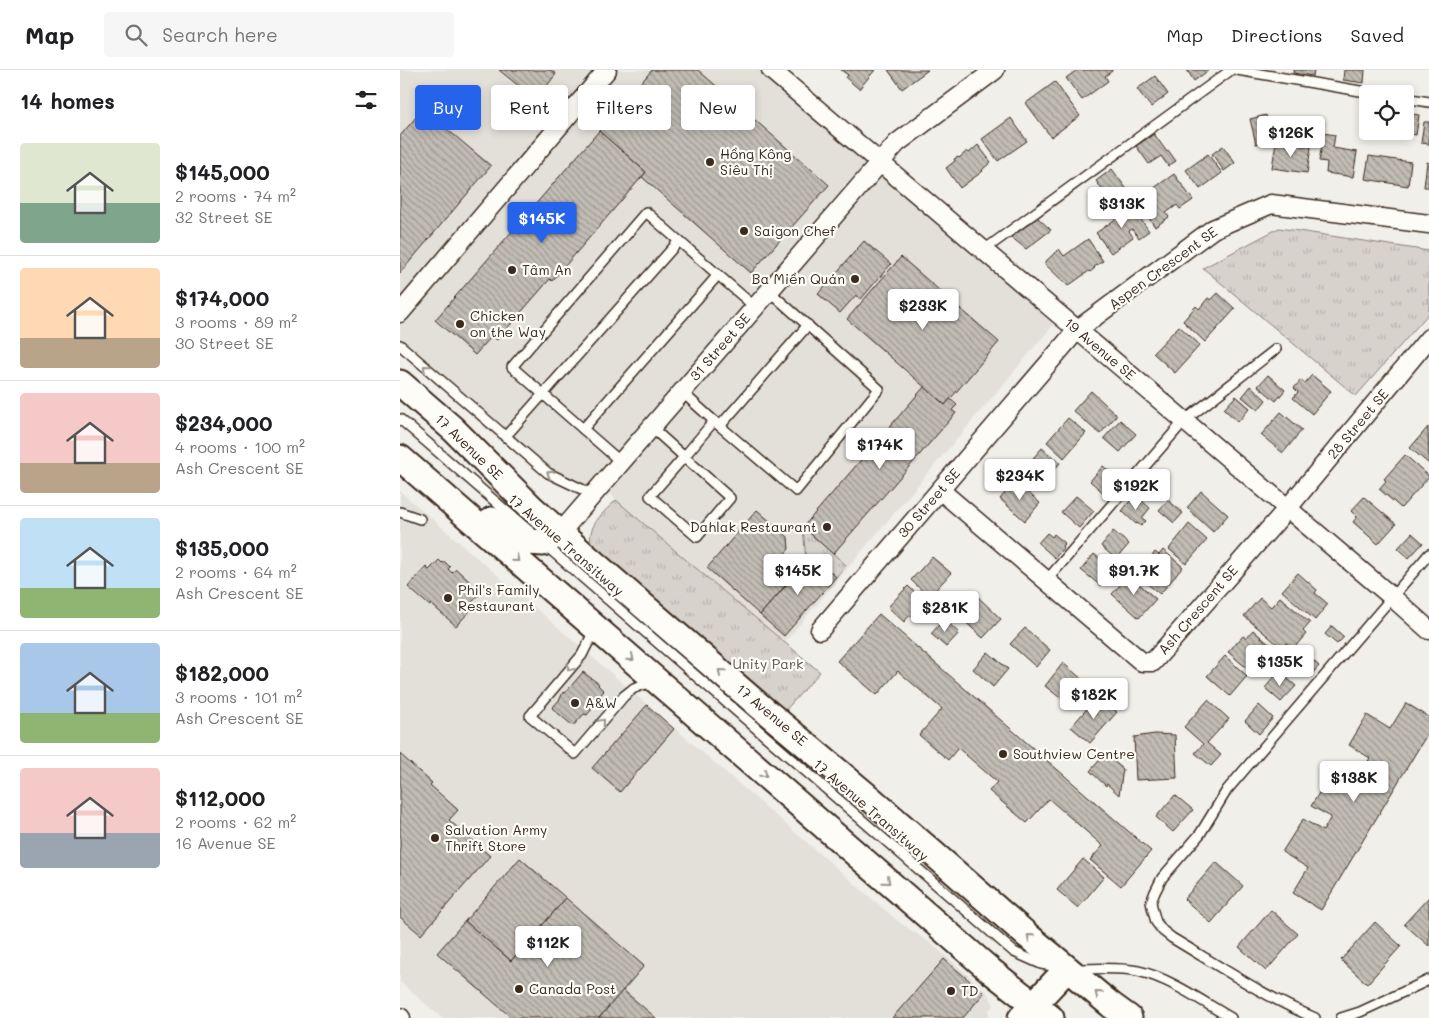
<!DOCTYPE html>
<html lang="en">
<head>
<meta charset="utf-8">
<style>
  :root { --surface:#fff; --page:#f6f6f6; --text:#202124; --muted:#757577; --line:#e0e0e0; --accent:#2563eb }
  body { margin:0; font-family:Mali,sans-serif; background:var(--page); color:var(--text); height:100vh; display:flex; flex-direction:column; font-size:19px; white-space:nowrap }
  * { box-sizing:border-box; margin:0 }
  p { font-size:16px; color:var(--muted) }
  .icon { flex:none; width:28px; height:28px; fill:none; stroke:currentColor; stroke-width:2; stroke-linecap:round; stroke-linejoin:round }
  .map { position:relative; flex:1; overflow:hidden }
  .side { display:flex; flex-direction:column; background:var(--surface); width:400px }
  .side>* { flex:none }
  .banner { position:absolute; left:15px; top:15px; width:475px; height:45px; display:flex; gap:10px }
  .tools { position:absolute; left:959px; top:15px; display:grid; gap:10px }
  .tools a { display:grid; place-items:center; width:55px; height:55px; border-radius:5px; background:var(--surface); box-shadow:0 2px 8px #0003; font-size:25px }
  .price { position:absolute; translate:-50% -42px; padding:0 11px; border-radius:5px; background:#fff; color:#222; font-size:16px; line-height:32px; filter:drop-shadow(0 1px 2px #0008) }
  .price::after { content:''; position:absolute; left:50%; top:30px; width:15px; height:11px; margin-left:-8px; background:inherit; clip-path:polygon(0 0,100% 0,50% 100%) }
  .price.selected { background:var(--accent); color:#fff }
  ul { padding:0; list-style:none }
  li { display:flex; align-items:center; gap:15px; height:125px; padding:0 20px }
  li+li { border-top:1px solid var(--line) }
  li span { display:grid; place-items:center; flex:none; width:140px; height:100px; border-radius:5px; color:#555 }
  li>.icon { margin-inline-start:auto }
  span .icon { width:60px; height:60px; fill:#fffc; stroke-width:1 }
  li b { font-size:21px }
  h2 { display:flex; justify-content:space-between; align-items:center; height:60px; padding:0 20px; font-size:21px }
  .tag { padding:0 18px; border-radius:5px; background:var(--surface); box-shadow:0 2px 8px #0003; font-size:18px; line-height:45px }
  .tag.selected { background:var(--accent); color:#fff }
  header { display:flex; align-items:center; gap:30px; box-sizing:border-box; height:70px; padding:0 25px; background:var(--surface); border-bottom:1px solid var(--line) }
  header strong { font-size:24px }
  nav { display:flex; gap:28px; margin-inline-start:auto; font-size:18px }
  .search { width:350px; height:45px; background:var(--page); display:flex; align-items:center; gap:12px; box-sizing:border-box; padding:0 18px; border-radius:5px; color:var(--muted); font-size:19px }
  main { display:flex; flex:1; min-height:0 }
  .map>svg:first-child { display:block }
  .built { fill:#e3e0da }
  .park { fill:url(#park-tufts); stroke:#897e75 }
  .building { fill:url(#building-back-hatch); stroke:#3b2a1e }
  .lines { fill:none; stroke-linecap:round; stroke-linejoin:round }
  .lane-casing { stroke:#3b2a1e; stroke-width:12 }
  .street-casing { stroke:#3b2a1e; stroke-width:21 }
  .secondary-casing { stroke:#3b2a1e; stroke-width:29 }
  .lane { stroke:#fdfcf7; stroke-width:9 }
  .street { stroke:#fdfcf7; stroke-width:18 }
  .secondary { stroke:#fdfcf7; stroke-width:25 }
  .oneway { stroke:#9c938a }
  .poi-dot { fill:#3b2a1e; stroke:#fdfcf7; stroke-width:2 }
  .labels { text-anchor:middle; stroke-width:4.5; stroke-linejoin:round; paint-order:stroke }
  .poi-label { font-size:14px; fill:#3b2a1e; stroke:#fdfcf7; text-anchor:start }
  .street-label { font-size:14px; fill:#3b2a1e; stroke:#fdfcf7 }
  .park-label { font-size:14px; fill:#62544a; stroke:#fdfcf7 }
</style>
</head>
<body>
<header>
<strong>Map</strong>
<div class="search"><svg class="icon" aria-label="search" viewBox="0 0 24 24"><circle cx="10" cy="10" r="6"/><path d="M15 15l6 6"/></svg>Search here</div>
<nav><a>Map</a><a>Directions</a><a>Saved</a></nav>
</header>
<main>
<section class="side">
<h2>14 homes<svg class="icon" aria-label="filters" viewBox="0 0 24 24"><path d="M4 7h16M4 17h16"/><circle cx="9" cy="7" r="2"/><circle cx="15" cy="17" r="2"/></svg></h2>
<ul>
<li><span style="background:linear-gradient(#dfe7d0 60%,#7fa58c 0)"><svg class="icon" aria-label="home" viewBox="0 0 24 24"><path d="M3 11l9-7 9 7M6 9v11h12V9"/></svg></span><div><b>$145,000</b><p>2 rooms · 74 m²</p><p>32 Street SE</p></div></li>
<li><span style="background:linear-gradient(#ffd9b3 70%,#b9a48a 0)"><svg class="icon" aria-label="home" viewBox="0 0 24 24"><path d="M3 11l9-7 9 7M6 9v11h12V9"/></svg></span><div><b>$174,000</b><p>3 rooms · 89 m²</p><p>30 Street SE</p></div></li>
<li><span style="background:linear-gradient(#f6c9c9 70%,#b9a48a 0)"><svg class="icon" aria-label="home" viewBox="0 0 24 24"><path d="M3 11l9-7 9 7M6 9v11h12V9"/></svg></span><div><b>$234,000</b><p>4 rooms · 100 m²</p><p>Ash Crescent SE</p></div></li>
<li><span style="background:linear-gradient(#bfe0f5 70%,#8fb573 0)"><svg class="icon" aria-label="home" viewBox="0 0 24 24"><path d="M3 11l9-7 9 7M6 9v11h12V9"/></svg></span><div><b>$135,000</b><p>2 rooms · 64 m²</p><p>Ash Crescent SE</p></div></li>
<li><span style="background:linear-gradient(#a9c7e8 70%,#8fb573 0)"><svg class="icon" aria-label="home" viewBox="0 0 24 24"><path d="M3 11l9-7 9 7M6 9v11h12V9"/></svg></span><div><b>$182,000</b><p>3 rooms · 101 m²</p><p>Ash Crescent SE</p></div></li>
<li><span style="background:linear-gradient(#f6c9c9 65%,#9aa5b1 0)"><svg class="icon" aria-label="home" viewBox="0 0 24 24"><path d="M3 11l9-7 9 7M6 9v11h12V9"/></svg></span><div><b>$112,000</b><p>2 rooms · 62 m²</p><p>16 Avenue SE</p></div></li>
</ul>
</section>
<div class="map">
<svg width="1029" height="948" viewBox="0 0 1029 948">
  <defs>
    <pattern id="park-tufts" width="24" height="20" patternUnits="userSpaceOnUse" patternTransform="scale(1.25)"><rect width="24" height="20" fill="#d7d2cc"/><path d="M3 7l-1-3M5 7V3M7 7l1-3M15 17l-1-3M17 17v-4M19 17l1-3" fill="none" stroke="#b9b4af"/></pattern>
    <pattern id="building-back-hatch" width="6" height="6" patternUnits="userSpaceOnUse" patternTransform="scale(1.25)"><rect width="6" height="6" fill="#c1bcb4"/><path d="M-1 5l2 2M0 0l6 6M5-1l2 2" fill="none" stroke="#9e9992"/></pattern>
  </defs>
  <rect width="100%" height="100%" fill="#f1efea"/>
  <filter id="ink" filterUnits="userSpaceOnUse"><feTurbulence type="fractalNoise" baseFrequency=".02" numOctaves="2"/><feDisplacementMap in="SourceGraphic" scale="10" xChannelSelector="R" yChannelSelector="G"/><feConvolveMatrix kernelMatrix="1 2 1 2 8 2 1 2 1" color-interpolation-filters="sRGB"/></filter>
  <g filter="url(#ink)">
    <g class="built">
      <polygon points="0,0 371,0 661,246 385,572 285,489 216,430 203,415 194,425 164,412 0,275"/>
      <polygon points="0,421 499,852 532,874 587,922 594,935 589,940 589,948 42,948 0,912"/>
    </g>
    <g class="park">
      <polygon points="879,158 1029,181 1029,243 956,326 803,198"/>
      <path d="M216 430 285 489 420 602 382 644 192 476C185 457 204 442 216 430Z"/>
      <polygon points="403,457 446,495 436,507 412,486 406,492"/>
    </g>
    <g class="building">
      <polygon points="99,0 151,0 156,4 136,30"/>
      <polygon points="252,0 298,0 429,115 351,203 242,107 246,102 199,61"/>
      <polygon points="441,0 475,0 459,19 446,8 448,5"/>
      <polygon points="488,0 528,0 502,19"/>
      <polygon points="677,0 712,0 712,1 705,6 708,11 682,30 666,8"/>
      <polygon points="787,0 809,0 794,11"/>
      <polygon points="894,0 914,0 913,6 893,3"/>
      <polygon points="944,0 965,0 964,13 943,10"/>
      <polygon points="755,6 768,24 751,37 737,19"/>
      <polygon points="655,12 680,46 651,67 626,33"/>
      <polygon points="23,39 91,96 0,203 0,66"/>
      <polygon points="1005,43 1019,45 1016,65 998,62 998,61 1005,61"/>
      <polygon points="866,45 872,70 856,74 850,49"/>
      <polygon points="611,48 627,71 598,91 582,69"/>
      <polygon points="1024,52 1029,52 1029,74 1021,73"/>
      <polygon points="199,61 246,102 152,211 150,209 97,270 92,266 75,285 35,250"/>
      <polygon points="924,63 935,65 933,78 957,82 953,107 926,103 927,92 919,91"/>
      <polygon points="754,64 767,82 768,80 776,91 768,96 761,86 749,94 736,76"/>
      <polygon points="876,72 911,77 907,103 872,98"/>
      <polygon points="578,75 591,92 582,100 583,101 560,118 546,98 555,91 554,89 558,87 559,88 567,81 569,83"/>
      <polygon points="823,76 835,93 824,101 812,84"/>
      <polygon points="808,84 822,103 800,119 786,100"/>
      <polygon points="969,86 1011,92 1008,116 965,109"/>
      <polygon points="1027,92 1029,93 1029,117 1024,117"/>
      <polygon points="712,99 731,125 714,136 696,111"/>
      <polygon points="774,104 793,130 780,139 777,135 766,143 769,147 755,157 737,130"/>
      <polygon points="730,134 749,161 739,168 732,159 729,161 733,167 711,183 696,163 717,148 714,145"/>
      <polygon points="635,146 637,147 651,160 626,179 610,166"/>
      <polygon points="688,169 703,191 694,197 695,198 690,202 689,201 668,216 644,193 659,179 664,186"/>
      <polygon points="464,171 491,194 461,229 456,225 440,243 418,224"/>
      <polygon points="501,187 599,272 545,335 447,249"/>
      <polygon points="818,223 835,239 805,272 783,251 796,236 799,239 808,228 811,230"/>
      <polygon points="779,256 800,275 775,303 753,283"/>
      <polygon points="868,305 885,320 876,331 858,316"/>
      <polygon points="912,305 931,321 912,344 893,328 898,322 894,318 901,310 905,313"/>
      <polygon points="851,316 866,330 858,340 842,327"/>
      <polygon points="524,317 545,335 550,329 557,335 552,340 556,343 433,484 403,457"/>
      <polygon points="691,321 717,345 700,364 673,341"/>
      <polygon points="836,326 850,338 838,352 824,339"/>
      <polygon points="881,342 902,360 883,383 861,365"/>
      <polygon points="668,348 686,363 664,388 647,372"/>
      <polygon points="720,350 736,364 720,382 704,368"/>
      <polygon points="1028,357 1029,392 1028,393 1010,378"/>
      <polygon points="642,378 660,393 638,418 620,403"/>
      <polygon points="1005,385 1029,406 1029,407 1001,438 979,419 986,411 984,409"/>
      <polygon points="703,396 719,410 706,425 690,411"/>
      <polygon points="615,411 640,433 625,451 600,429"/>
      <polygon points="801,421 828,445 813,462 787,438"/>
      <polygon points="735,425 750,438 742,448 746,451 741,456 737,453 736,454 722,441"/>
      <polygon points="676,426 694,441 679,458 661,442"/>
      <polygon points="964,427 996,454 978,474 953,452 957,447 951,441"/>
      <polygon points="768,430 783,443 774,453 759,440"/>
      <polygon points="357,440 388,467 389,479 381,488 397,502 360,545 307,498"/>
      <polygon points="789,454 807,470 786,494 769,479"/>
      <polygon points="713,461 729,474 716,489 701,476"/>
      <polygon points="647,463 652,467 654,464 665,473 662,476 663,478 655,488 638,473"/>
      <polygon points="1012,463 1023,473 1009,488 998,478"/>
      <polygon points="763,480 783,497 760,524 740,508 752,494 748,491 755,482 759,485"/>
      <polygon points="694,484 714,500 701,516 681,500"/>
      <polygon points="412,486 436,507 384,566 360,545"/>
      <polygon points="532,487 551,503 529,527 511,510"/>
      <polygon points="39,490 42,493 44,491 50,497 48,499 52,503 56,499 81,522 69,536 72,539 56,556 31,534 30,536 8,517 26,497 29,500"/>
      <polygon points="898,503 917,520 915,523 928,534 915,550 882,521"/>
      <polygon points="729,505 756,529 739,548 712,524"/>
      <polygon points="508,516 525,532 521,536 525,540 516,550 510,545 504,552 488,537"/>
      <polygon points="578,527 601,549 583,568 560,547"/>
      <polygon points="880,527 910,553 903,561 906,564 893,579 886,573 882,578 844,546 860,528 871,537"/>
      <polygon points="479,544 751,781 721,816 690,790 703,776 649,729 627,753 589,721 597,712 558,678 548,690 519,665 542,639 498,601 477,625 437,591"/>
      <polygon points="544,549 559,563 546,577 531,564"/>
      <polygon points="932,556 944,567 937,574 925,564"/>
      <polygon points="625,558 650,580 636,597 610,574"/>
      <polygon points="853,560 870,575 864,583 872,591 861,603 853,595 849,600 828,582 843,566 846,568"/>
      <polygon points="588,582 608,599 593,617 573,599"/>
      <polygon points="907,585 919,596 911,605 899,594"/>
      <polygon points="825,586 847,606 830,626 807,606"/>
      <polygon points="663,593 683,610 677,617 676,616 664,631 645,616"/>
      <polygon points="879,601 896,616 881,632 865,618"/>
      <polygon points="183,602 199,614 198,615 204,621 189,637 192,639 187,645 184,644 173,656 152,638 160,629 163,622 165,623"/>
      <polygon points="698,626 717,642 690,673 671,657"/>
      <polygon points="808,630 829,649 807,673 821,685 811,696 795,683 803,674 784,657"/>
      <polygon points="1006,633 1029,647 1029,661 921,840 893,823 908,798 882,782 903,749 923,761 931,747 911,736 935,697 957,710 970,688 949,675 967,645 990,659"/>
      <polygon points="247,635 274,659 220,722 192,698"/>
      <polygon points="859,635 873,648 859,664 845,651"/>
      <polygon points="755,664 775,665 777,708 736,710 734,667"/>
      <polygon points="0,684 32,713 30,715 58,740 49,750 90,786 21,865 0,847"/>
      <polygon points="705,684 723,699 719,725 707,714 706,716 690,701"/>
      <polygon points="775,725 793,740 773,762 756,747"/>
      <polygon points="120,788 166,828 111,891 65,851"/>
      <polygon points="683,789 704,807 678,838 657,820"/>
      <polygon points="816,792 843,816 811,853 784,829"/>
      <polygon points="1029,827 1029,876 1004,854"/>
      <polygon points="166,828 244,896 199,948 112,948 37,883 65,851 111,891"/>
      <polygon points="871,840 898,864 866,901 839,877"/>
      <polygon points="975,852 1001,876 967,914 941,890"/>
      <polygon points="544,889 584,923 563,948 492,948"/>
      <polygon points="223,920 256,948 199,948"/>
    </g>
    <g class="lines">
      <g class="lane-casing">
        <g id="lane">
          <polyline points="837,0 978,24"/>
          <polyline points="1005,28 1029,32"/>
          <polyline points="584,180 831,0"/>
          <polyline points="0,275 148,403 194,425"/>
          <polyline points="0,349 134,465"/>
          <polyline points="314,351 396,421 479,319 369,221"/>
          <polyline points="320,356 408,255"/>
          <polyline points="251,357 330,428 297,467 250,426 284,387 314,351 282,322"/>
          <polyline points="183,359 318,205"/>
          <polyline points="105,367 279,171 355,237"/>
          <polyline points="222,393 112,297 246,142 279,171"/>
          <polyline points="0,442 20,449"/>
          <polyline points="144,474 614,882 641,894 653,896"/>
          <polyline points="646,511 784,351 876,279"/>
          <polyline points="193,559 191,567 182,585 130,646 175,684 224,626 234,618 254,611"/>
          <path d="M676 899C696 899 718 897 738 901 770 908 803 932 831 948"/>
          <path d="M915 948C865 927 819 896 772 868L763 861 756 852 753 841 751 832 755 822 762 808 800 764 827 720 1029 484"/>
          <polyline points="941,948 960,942 1029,910"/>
        </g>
      </g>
      <g class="street-casing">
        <g id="street">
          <polyline points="371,0 992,527 1029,560"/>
          <polyline points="0,243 207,0"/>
          <polyline points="540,420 742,592 753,592 887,439 1029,268"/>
          <polyline points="160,463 497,73 595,0"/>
          <polyline points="420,560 677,260 813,159 871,134 1029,154"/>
          <polyline points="0,947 1,948"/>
        </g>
      </g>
      <g class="secondary-casing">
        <g id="secondary">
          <polyline points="0,313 53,359 131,437 181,482 362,638 472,730 628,866 711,935 729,948"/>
          <polyline points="0,388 591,901 651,948"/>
          <polyline points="92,450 113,467 128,472 143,473 160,463"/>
          <polyline points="621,948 667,899"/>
        </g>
      </g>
      <use href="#lane" class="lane"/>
      <use href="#street" class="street"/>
      <use href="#secondary" class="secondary"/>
    </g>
    <defs><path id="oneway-chevron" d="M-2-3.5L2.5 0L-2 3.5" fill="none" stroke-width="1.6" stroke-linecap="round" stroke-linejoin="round" transform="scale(1.25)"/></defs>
    <g class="oneway">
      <use href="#oneway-chevron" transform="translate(26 298) rotate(-139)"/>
      <use href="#oneway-chevron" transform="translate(150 404) rotate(-147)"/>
      <use href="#oneway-chevron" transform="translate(116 489) rotate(41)"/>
      <use href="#oneway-chevron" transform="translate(231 588) rotate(41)"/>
      <use href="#oneway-chevron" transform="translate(170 598) rotate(130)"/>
      <use href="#oneway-chevron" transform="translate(321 602) rotate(-139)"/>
      <use href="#oneway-chevron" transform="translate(202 652) rotate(-50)"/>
      <use href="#oneway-chevron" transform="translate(364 704) rotate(41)"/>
      <use href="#oneway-chevron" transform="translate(487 811) rotate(41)"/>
      <use href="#oneway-chevron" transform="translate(630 867) rotate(-139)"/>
      <use href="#oneway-chevron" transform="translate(698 924) rotate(-141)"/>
    </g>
  </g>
  <g class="poi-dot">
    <circle cx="310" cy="92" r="5"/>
    <circle cx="344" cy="161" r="5"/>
    <circle cx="112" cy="200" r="5"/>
    <circle cx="455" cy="209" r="5"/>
    <circle cx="60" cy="254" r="5"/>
    <circle cx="427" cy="457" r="5"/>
    <circle cx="48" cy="528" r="5"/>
    <circle cx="175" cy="633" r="5"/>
    <circle cx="603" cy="684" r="5"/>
    <circle cx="35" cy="768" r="5"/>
    <circle cx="119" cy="919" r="5"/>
    <circle cx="551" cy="921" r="5"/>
  </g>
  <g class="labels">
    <g class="poi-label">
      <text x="320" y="89">Hồng Kông<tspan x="320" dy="16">Siêu Thị</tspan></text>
      <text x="354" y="166">Saigon Chef</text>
      <text x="122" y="205">Tâm An</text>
      <text x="445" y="214" text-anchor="end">Ba Miền Quán</text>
      <text x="70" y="251">Chicken<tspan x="70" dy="16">on the Way</tspan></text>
      <text x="417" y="462" text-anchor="end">Dahlak Restaurant</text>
      <text x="58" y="525">Phil's Family<tspan x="58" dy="16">Restaurant</tspan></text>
      <text x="185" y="638">A&amp;W</text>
      <text x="613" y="689">Southview Centre</text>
      <text x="45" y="765">Salvation Army<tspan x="45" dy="16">Thrift Store</tspan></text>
      <text x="129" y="924">Canada Post</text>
      <text x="561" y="926">TD</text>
    </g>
    <g class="street-label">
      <text transform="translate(763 198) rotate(-36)" y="5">Aspen Crescent SE</text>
      <text transform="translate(320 277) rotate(-49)" y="5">31 Street SE</text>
      <text transform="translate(700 279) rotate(40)" y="5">19 Avenue SE</text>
      <text transform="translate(958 354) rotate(-50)" y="5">28 Street SE</text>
      <text transform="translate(69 377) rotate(44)" y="5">17 Avenue SE</text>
      <text transform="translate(529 433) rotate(-49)" y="5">30 Street SE</text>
      <text transform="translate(166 475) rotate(41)" y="5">17 Avenue Transitway</text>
      <text transform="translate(798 540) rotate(-49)" y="5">Ash Crescent SE</text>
      <text transform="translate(372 645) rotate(40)" y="5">17 Avenue SE</text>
      <text transform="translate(471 740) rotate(41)" y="5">17 Avenue Transitway</text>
    </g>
    <g class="park-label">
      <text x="368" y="599">Unity Park</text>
    </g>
  </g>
</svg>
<div class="tools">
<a><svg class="icon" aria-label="locate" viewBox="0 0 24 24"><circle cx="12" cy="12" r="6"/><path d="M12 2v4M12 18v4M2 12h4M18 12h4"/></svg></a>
</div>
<b class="price" style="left:891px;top:88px">$126K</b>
<b class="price" style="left:722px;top:159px">$313K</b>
<b class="price selected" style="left:142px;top:174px">$145K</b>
<b class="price" style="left:523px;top:261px">$233K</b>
<b class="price" style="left:480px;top:400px">$174K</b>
<b class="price" style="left:620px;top:431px">$234K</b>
<b class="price" style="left:736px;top:441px">$192K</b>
<b class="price" style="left:398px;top:526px">$145K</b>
<b class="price" style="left:734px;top:526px">$91.7K</b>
<b class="price" style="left:545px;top:563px">$281K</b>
<b class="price" style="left:880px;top:617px">$135K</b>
<b class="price" style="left:694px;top:650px">$182K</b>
<b class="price" style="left:954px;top:733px">$138K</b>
<b class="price" style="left:148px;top:898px">$112K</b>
<div class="banner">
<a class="tag selected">Buy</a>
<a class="tag">Rent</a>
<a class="tag">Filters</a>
<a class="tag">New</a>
</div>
</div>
</main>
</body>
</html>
